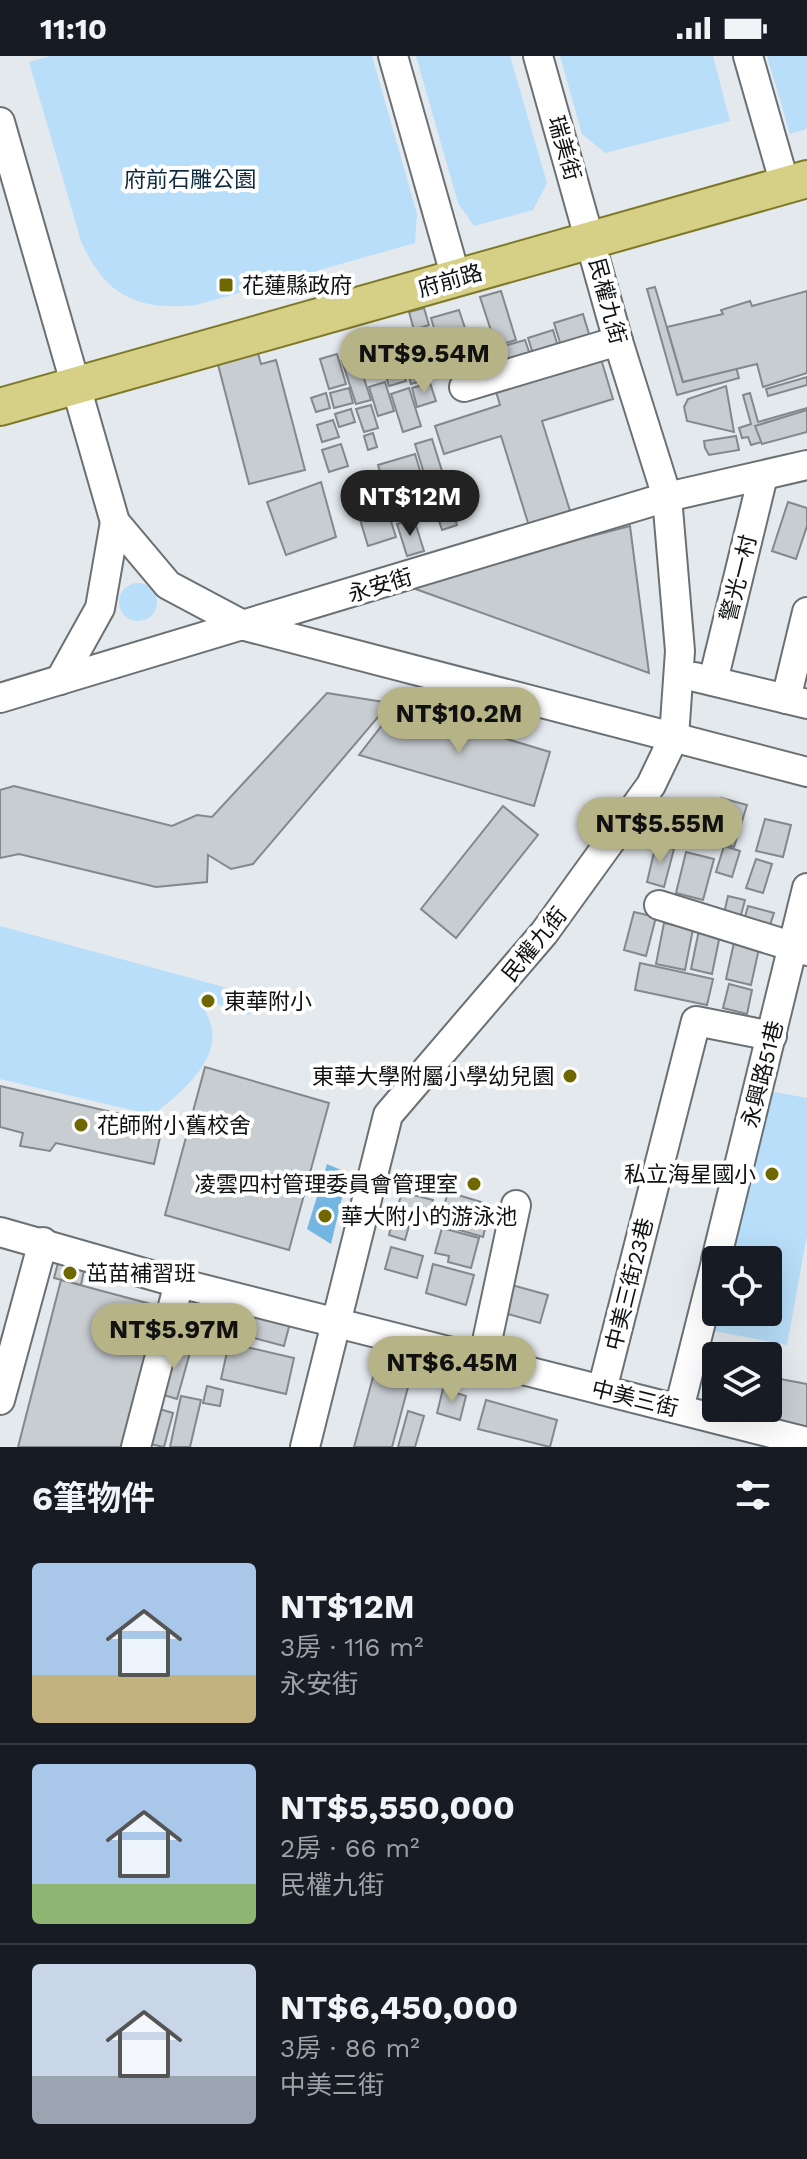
<!DOCTYPE html>
<html lang="zh-TW">
<head>
<meta charset="utf-8">
<style>
  :root { --surface:#171b24; --page:#20242c; --text:#f1f3f6; --muted:#9ea1a6; --line:#363941; --accent:#b6b487 }
  body { margin:0; font-family:"Work Sans","Noto Sans TC",sans-serif; background:var(--page); color:var(--text); height:100vh; display:flex; flex-direction:column; font-size:30px; white-space:nowrap }
  * { box-sizing:border-box; margin:0 }
  p { font-size:26px; color:var(--muted) }
  .icon { flex:none; width:44px; height:44px; fill:none; stroke:currentColor; stroke-width:2; stroke-linecap:round; stroke-linejoin:round }
  .map { position:relative; height:1391px; overflow:hidden }
  .panel { display:flex; flex-direction:column; background:var(--surface); flex:1 }
  .panel>* { flex:none }
  .fabs { position:absolute; left:702px; top:1190px; display:grid; gap:16px }
  .fabs a { display:grid; place-items:center; width:80px; height:80px; border-radius:8px; background:var(--surface); box-shadow:0 8px 32px #0002; font-size:40px }
  .price { position:absolute; translate:-50% -68px; padding:0 18px; border-radius:28px; background:var(--accent); color:#111; font-size:26px; line-height:52px; filter:drop-shadow(0 2px 4px #0008) }
  .price::after { content:''; position:absolute; left:50%; top:48px; width:24px; height:18px; margin-left:-12px; background:inherit; clip-path:polygon(0 0,100% 0,50% 100%) }
  .price.current { background:#222; color:#fff }
  ul { padding:0; list-style:none }
  li { display:flex; align-items:center; gap:24px; height:200px; padding:0 32px }
  li+li { border-top:2px solid var(--line) }
  li span { display:grid; place-items:center; flex:none; width:224px; height:160px; border-radius:8px; color:#555 }
  li>.icon { margin-inline-start:auto }
  span .icon { width:96px; height:96px; fill:#fffc; stroke-width:1 }
  li b { font-size:34px }
  h2 { display:flex; justify-content:space-between; align-items:center; height:96px; padding:0 32px; font-size:34px }
  .status { display:flex; justify-content:space-between; align-items:center; height:56px; padding:0 40px; background:var(--surface); direction:ltr }
  .status svg { height:22px; fill:currentColor }
  .map>svg:first-child { display:block }
  .green { fill:#b8def9 }
  .water { fill:#74b6e2 }
  .building { fill:#c8cdd2; stroke:#82888b; stroke-width:2 }
  .lines { fill:none; stroke-linecap:round; stroke-linejoin:round }
  .minor-casing { stroke:#6a7073; stroke-width:32 }
  .major-casing { stroke:#7e7929; stroke-width:40 }
  .minor { stroke:#fff; stroke-width:28 }
  .major { stroke:#d6d086; stroke-width:36 }
  .poi-dot { fill:#6f6800; stroke:#fff; stroke-width:3 }
  .labels { text-anchor:middle; stroke-width:8; stroke-linejoin:round; paint-order:stroke }
  .street-label { font-size:22px; fill:#0f1112; stroke:#fff }
  .park-label { font-size:22px; fill:#0e2c3f; stroke:#fff }
  .poi-label { font-size:22px; fill:#0f1112; stroke:#fff; text-anchor:start }
</style>
</head>
<body>
<div class="status"><b>11:10</b><svg viewBox="0 0 49 12"><path d="M0 12V9h3v3zM5 12V6h3v6zM10 12V3h3v9zM15 12V0h3v12zM26 1h20v11H26zM47 4h2v5h-2z"/></svg></div>
<div class="map">
<svg width="807" height="1391" viewBox="0 0 807 1391">
  <rect width="100%" height="100%" fill="#e4e9ee"/>
  <g class="green">
    <path d="M50 0H372L417 158 415 187 196 249C138 255 105 240 81 185L29 6Z"/>
    <polygon points="416,0 510,0 547,127 533,154 474,170 458,147"/>
    <polygon points="560,0 713,0 730,65 605,97 582,78"/>
    <polygon points="767,0 807,0 807,73 790,78"/>
    <circle cx="138" cy="546" r="19"/>
    <path d="M0 870 253 939 249 959 197 941C200 948 206 955 209 963 225 1003 180 1037 153 1059L0 1023Z"/>
    <polygon points="752,1032 807,1042 807,1179 787,1289 709,1274 716,1256 768,1256 768,1204 721,1204"/>
  </g>
  <polygon class="water" points="327,1108 348,1117 331,1188 307,1173"/>
  <g class="building">
    <polygon points="655,231 683,326 736,311 739,322 677,339 647,233"/>
    <polygon points="501,235 516,284 496,290 480,241"/>
    <polygon points="807,235 807,317 763,331 757,308 683,326 667,271 723,258 721,254 750,245 752,250"/>
    <polygon points="424,252 429,269 414,274 409,256"/>
    <polygon points="459,254 471,290 442,299 431,262"/>
    <polygon points="583,258 592,288 563,296 554,267"/>
    <polygon points="553,274 559,294 534,301 528,282"/>
    <polygon points="525,284 532,304 497,315 490,294"/>
    <polygon points="418,285 430,322 411,328 400,291"/>
    <polygon points="255,287 261,308 276,304 305,414 249,428 215,297"/>
    <polygon points="394,287 406,325 389,330 378,292"/>
    <polygon points="482,287 492,317 454,329 445,299"/>
    <polygon points="599,296 613,343 542,365 571,458 529,470 501,380 444,398 435,370 500,349 494,329"/>
    <polygon points="337,298 346,328 329,333 320,303"/>
    <polygon points="357,301 371,344 356,348 342,305"/>
    <polygon points="807,321 807,329 768,340 766,333"/>
    <polygon points="385,326 394,355 378,360 369,331"/>
    <polygon points="430,327 436,345 417,351 412,332"/>
    <polygon points="726,330 734,376 687,365 684,351 688,343"/>
    <polygon points="349,332 353,347 334,352 330,337"/>
    <polygon points="409,332 421,370 403,376 391,338"/>
    <polygon points="326,337 330,352 316,356 311,342"/>
    <polygon points="750,337 758,366 807,352 807,373 751,389 748,381 742,382 739,372 751,368 743,339"/>
    <polygon points="371,349 378,372 364,376 356,353"/>
    <polygon points="351,353 355,366 339,371 335,358"/>
    <polygon points="807,354 807,376 762,388 755,370"/>
    <polygon points="333,364 339,381 322,386 317,369"/>
    <polygon points="373,377 377,391 368,394 364,380"/>
    <polygon points="736,380 739,394 709,399 705,392 704,385"/>
    <polygon points="432,383 448,434 431,440 415,388"/>
    <polygon points="341,388 348,410 329,416 322,394"/>
    <polygon points="415,398 431,451 394,462 378,409"/>
    <polygon points="375,416 396,481 368,490 348,424"/>
    <polygon points="321,426 336,481 286,499 267,446"/>
    <polygon points="448,441 457,469 442,474 433,446"/>
    <polygon points="788,446 807,452 807,470 796,503 772,495"/>
    <polygon points="414,463 424,495 407,500 397,468"/>
    <polygon points="630,470 649,617 410,531 580,483"/>
    <polygon points="327,637 390,647 253,808 231,813 208,799 207,826 156,831 19,798 0,802 0,734 14,730 172,770 197,759 212,761"/>
    <polygon points="397,650 550,696 534,750 359,699"/>
    <polygon points="721,742 747,749 734,791 709,783"/>
    <polygon points="503,750 538,779 456,882 421,853"/>
    <polygon points="765,763 791,769 783,801 756,795"/>
    <polygon points="656,788 674,793 664,831 647,826"/>
    <polygon points="724,790 740,795 732,821 716,816"/>
    <polygon points="686,796 714,803 703,844 676,837"/>
    <polygon points="756,803 772,808 763,837 746,832"/>
    <polygon points="728,840 745,844 738,870 722,866"/>
    <polygon points="748,850 774,857 768,875 743,868"/>
    <polygon points="634,856 656,861 646,900 624,894"/>
    <polygon points="664,867 693,873 685,914 656,908"/>
    <polygon points="699,874 720,879 712,918 691,913"/>
    <polygon points="735,882 760,888 751,929 726,923"/>
    <polygon points="640,907 713,923 707,949 635,934"/>
    <polygon points="729,928 752,934 747,958 723,952"/>
    <polygon points="205,1011 329,1047 289,1194 165,1159"/>
    <polygon points="0,1030 163,1068 154,1108 56,1087 50,1095 20,1090 23,1077 0,1071"/>
    <polygon points="402,1136 433,1144 427,1165 396,1156"/>
    <polygon points="448,1136 491,1149 483,1181 439,1168"/>
    <polygon points="394,1158 411,1163 405,1184 389,1179"/>
    <polygon points="442,1172 479,1182 471,1212 448,1206 449,1200 435,1197"/>
    <polygon points="391,1191 423,1200 417,1222 385,1213"/>
    <polygon points="58,1207 84,1214 81,1229 54,1222"/>
    <polygon points="433,1208 474,1219 466,1249 426,1237"/>
    <polygon points="61,1224 166,1252 130,1391 18,1391"/>
    <polygon points="508,1228 548,1239 540,1267 501,1256"/>
    <polygon points="239,1248 291,1263 284,1290 232,1276"/>
    <polygon points="170,1287 191,1293 177,1343 157,1337"/>
    <polygon points="229,1287 294,1302 286,1338 221,1323"/>
    <polygon points="376,1310 411,1320 392,1391 354,1391"/>
    <polygon points="775,1322 807,1328 807,1377 766,1368 759,1356 759,1352 768,1352 768,1327"/>
    <polygon points="207,1330 223,1334 220,1350 203,1347"/>
    <polygon points="443,1333 466,1340 460,1364 437,1357"/>
    <polygon points="181,1340 201,1344 190,1391 170,1391"/>
    <polygon points="486,1344 557,1364 550,1391 478,1373"/>
    <polygon points="149,1350 173,1357 164,1391 140,1386"/>
    <polygon points="408,1355 424,1360 415,1391 398,1391"/>
  </g>
  <g class="lines">
    <g class="minor-casing">
      <g id="minor">
        <polyline points="393,0 456,222"/>
        <polyline points="748,0 785,129"/>
        <polyline points="0,66 115,466 168,529 245,570 807,716"/>
        <polyline points="464,331 618,285"/>
        <polyline points="695,621 807,648"/>
        <polyline points="60,624 100,552 115,466"/>
        <polyline points="713,625 763,420"/>
        <polyline points="0,642 667,441 807,409"/>
        <polyline points="786,643 807,556"/>
        <polyline points="659,849 807,895"/>
        <polyline points="0,1176 179,1227 807,1386"/>
        <polyline points="716,1204 807,832"/>
        <polyline points="483,1304 516,1149"/>
        <polyline points="602,1334 696,965 772,980"/>
        <polyline points="0,1344 43,1186"/>
        <polyline points="679,1353 716,1206"/>
        <polyline points="136,1391 179,1227"/>
        <polyline points="305,1391 388,1059 544,877 651,729 674,681 680,595 667,441 618,285 538,0"/>
      </g>
    </g>
    <g class="major-casing">
      <polyline id="major" points="0,351 807,123"/>
    </g>
    <use href="#minor" class="minor"/>
    <use href="#major" class="major"/>
  </g>
  <g class="poi-dot">
    <rect x="218" y="221" width="16" height="16" rx="4"/>
    <circle cx="208" cy="945" r="8"/>
    <circle cx="570" cy="1020" r="8"/>
    <circle cx="81" cy="1069" r="8"/>
    <circle cx="772" cy="1118" r="8"/>
    <circle cx="474" cy="1128" r="8"/>
    <circle cx="325" cy="1160" r="8"/>
    <circle cx="70" cy="1217" r="8"/>
  </g>
  <g class="labels">
    <g class="street-label">
      <text transform="translate(565 92) rotate(74)" y="8">瑞美街</text>
      <text transform="translate(450 224) rotate(-16)" y="8">府前路</text>
      <text transform="translate(608 245) rotate(75)" y="8">民權九街</text>
      <text transform="translate(738 522) rotate(-76)" y="8">警光一村</text>
      <text transform="translate(380 529) rotate(-17)" y="8">永安街</text>
      <text transform="translate(534 888) rotate(-51)" y="8">民權九街</text>
      <text transform="translate(762 1018) rotate(-76)" y="8">永興路51巷</text>
      <text transform="translate(629 1228) rotate(-76)" y="8">中美三街23巷</text>
      <text transform="translate(635 1342) rotate(14)" y="8">中美三街</text>
    </g>
    <g class="park-label">
      <text x="190" y="131">府前石雕公園</text>
    </g>
    <g class="poi-label">
      <text x="242" y="237">花蓮縣政府</text>
      <text x="224" y="953">東華附小</text>
      <text x="554" y="1028" text-anchor="end">東華大學附屬小學幼兒園</text>
      <text x="97" y="1077">花師附小舊校舍</text>
      <text x="756" y="1126" text-anchor="end">私立海星國小</text>
      <text x="458" y="1136" text-anchor="end">凌雲四村管理委員會管理室</text>
      <text x="341" y="1168">華大附小的游泳池</text>
      <text x="86" y="1225">茁苗補習班</text>
    </g>
  </g>
</svg>
<div class="fabs">
<a><svg class="icon" aria-label="locate" viewBox="0 0 24 24"><circle cx="12" cy="12" r="6"/><path d="M12 2v4M12 18v4M2 12h4M18 12h4"/></svg></a>
<a><svg class="icon" aria-label="layers" viewBox="0 0 24 24"><path d="M12 4l9 5-9 5-9-5zM3 14l9 5 9-5"/></svg></a>
</div>
<b class="price" style="left:424px;top:339px">NT$9.54M</b>
<b class="price current" style="left:410px;top:482px">NT$12M</b>
<b class="price" style="left:459px;top:699px">NT$10.2M</b>
<b class="price" style="left:660px;top:809px">NT$5.55M</b>
<b class="price" style="left:174px;top:1315px">NT$5.97M</b>
<b class="price" style="left:452px;top:1348px">NT$6.45M</b>
</div>
<section class="panel">
<h2>6筆物件<svg class="icon" aria-label="filters" viewBox="0 0 24 24"><path d="M4 7h16M4 17h16"/><circle cx="9" cy="7" r="2"/><circle cx="15" cy="17" r="2"/></svg></h2>
<ul>
<li><span style="background:linear-gradient(#a9c7e8 70%,#c2b280 0)"><svg class="icon" aria-label="home" viewBox="0 0 24 24"><path d="M3 11l9-7 9 7M6 9v11h12V9"/></svg></span><div><b>NT$12M</b><p>3房 · 116 m²</p><p>永安街</p></div></li>
<li><span style="background:linear-gradient(#a9c7e8 75%,#8fb573 0)"><svg class="icon" aria-label="home" viewBox="0 0 24 24"><path d="M3 11l9-7 9 7M6 9v11h12V9"/></svg></span><div><b>NT$5,550,000</b><p>2房 · 66 m²</p><p>民權九街</p></div></li>
<li><span style="background:linear-gradient(#c9d6e8 70%,#9aa5b1 0)"><svg class="icon" aria-label="home" viewBox="0 0 24 24"><path d="M3 11l9-7 9 7M6 9v11h12V9"/></svg></span><div><b>NT$6,450,000</b><p>3房 · 86 m²</p><p>中美三街</p></div></li>
</ul>
</section>
</body>
</html>
